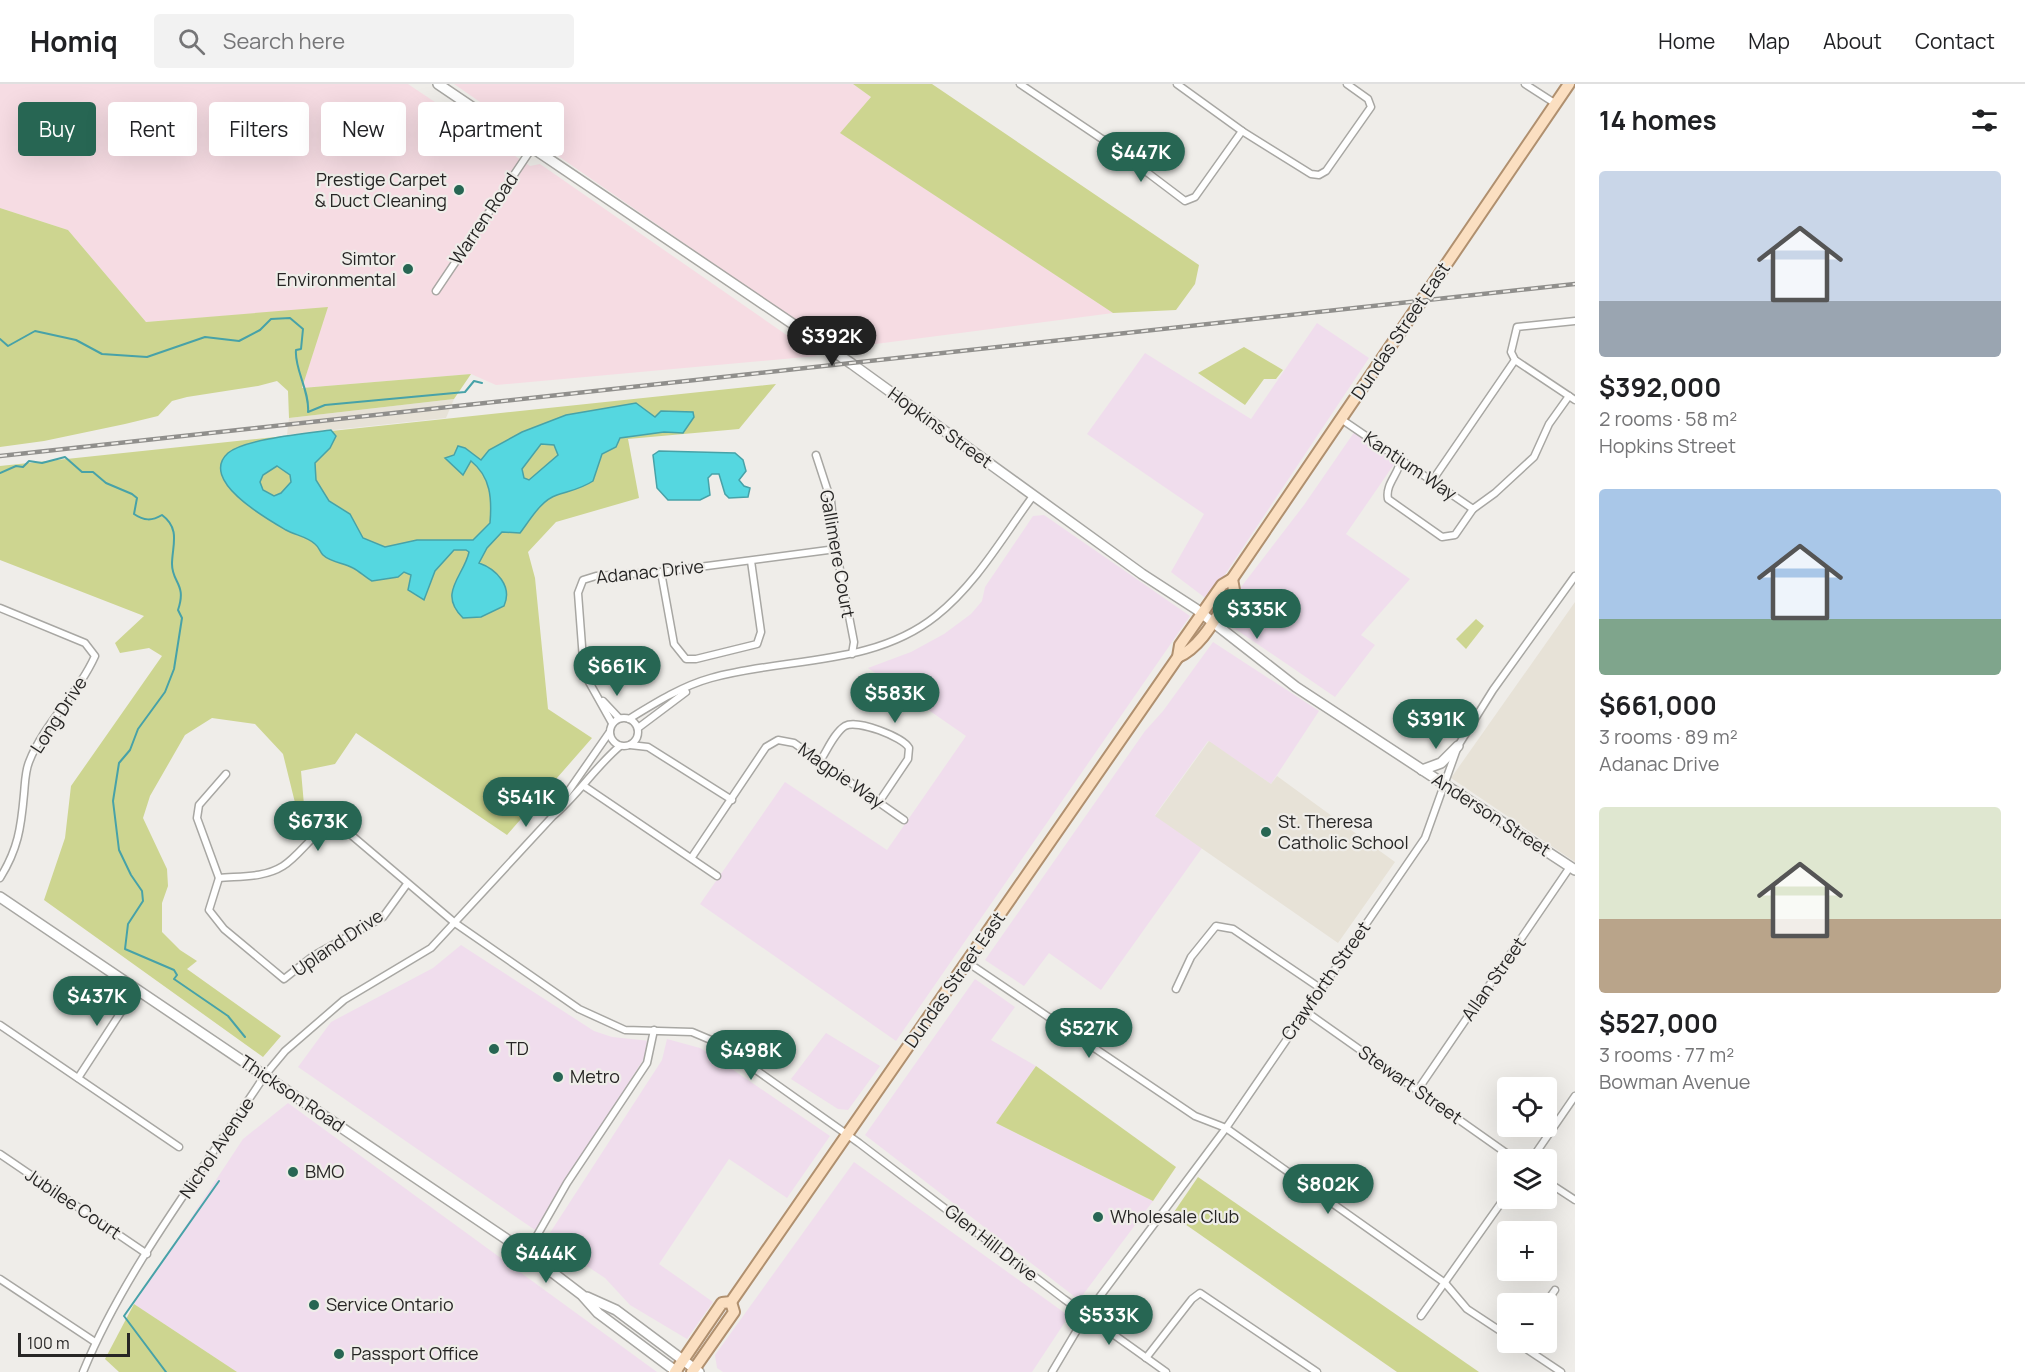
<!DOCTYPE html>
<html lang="en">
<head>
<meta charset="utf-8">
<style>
  :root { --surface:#fff; --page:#f2f2f2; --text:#202124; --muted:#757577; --line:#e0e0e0; --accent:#276653 }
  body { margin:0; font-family:Manrope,sans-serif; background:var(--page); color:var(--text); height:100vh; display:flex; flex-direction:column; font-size:22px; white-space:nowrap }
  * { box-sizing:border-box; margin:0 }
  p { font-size:20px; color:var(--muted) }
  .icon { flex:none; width:33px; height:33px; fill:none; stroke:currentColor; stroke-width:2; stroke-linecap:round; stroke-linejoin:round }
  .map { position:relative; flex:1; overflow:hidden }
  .details { display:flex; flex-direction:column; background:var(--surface); width:450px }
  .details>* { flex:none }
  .hud { position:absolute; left:18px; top:18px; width:570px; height:54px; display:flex; gap:12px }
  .tools { position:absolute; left:1497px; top:993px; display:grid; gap:12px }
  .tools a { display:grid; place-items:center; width:60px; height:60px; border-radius:6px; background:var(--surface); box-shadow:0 6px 24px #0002; font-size:30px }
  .scale { position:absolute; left:18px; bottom:15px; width:112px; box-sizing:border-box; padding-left:6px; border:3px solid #272625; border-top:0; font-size:16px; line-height:21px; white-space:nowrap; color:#272625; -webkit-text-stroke:4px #efede9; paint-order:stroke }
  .price { position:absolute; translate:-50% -51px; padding:0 14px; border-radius:21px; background:var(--accent); color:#fff; font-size:20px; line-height:39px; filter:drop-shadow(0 2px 3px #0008) }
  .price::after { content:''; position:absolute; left:50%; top:36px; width:18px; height:14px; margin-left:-9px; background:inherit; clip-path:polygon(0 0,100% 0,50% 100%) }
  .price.selected { background:#222; color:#fff }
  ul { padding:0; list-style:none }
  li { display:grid; align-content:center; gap:12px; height:318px; padding:0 24px }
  li span { display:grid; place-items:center; height:186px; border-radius:6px; color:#555 }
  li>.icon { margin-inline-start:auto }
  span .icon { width:108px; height:108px; fill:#fffc; stroke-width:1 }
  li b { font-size:26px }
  h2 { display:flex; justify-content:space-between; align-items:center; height:72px; padding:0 24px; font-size:26px }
  .pill { padding:0 21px; border-radius:6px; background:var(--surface); box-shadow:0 6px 24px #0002; font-size:21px; line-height:54px }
  .pill.selected { background:var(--accent); color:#fff }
  header { display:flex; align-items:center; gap:36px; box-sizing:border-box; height:84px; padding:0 30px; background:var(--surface); border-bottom:2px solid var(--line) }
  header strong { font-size:28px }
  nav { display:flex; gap:33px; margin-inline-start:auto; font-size:21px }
  .search { width:420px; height:54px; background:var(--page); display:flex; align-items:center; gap:15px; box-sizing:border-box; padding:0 21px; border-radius:6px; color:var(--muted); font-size:22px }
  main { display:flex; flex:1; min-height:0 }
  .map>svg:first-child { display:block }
  .commercial { fill:#f0dded }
  .industrial { fill:#f6dce3 }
  .built { fill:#e7e2d7 }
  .green { fill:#cdd590 }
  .water { fill:#55d7e0; stroke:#47a2a8; stroke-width:1.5; fill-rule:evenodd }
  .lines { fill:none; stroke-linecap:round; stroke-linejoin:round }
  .stream { stroke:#47a2a8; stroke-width:2 }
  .minor-casing { stroke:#a8a7a3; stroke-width:9 }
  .secondary-casing { stroke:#a8a7a3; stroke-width:12 }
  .primary-casing { stroke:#b0906f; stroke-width:14 }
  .minor { stroke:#fff; stroke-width:6 }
  .secondary { stroke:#fff; stroke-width:9 }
  .primary { stroke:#fbdfc1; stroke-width:10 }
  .rail-casing { stroke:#908f8c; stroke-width:4.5 }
  .rail { stroke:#efede9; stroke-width:2; stroke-dasharray:7; stroke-linecap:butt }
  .poi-dot { fill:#276653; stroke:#efede9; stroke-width:2 }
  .labels { text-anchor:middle; stroke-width:4.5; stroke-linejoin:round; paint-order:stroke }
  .poi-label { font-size:18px; fill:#272625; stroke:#efede9; text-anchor:start }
  .street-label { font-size:18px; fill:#272625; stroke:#efede9 }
</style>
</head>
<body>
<header>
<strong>Homiq</strong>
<div class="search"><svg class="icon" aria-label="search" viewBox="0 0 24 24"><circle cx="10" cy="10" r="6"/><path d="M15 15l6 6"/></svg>Search here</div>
<nav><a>Home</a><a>Map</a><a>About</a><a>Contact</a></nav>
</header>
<main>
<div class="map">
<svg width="1575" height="1288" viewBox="0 0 1575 1288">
  <rect width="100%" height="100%" fill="#efede9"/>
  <g class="commercial">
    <polygon points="1317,239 1369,274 1208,516 1171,488 1204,430 1087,350 1145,269 1251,335"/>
    <polygon points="1355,347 1397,376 1346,450 1410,495 1361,551 1375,561 1335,613 1218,533 1304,421"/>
    <polygon points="1044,431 1190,532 896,957 700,820 785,698 887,766 966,652 868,584 911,568 944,550 971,530 982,517 985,503 1033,432"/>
    <polygon points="1213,558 1319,627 1271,700 1208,657 1155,731 1202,764 1101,906 1049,869 1024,902 985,876 1145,647 1163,627"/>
    <polygon points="461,861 594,947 612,953 650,957 645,973 535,1146 298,983 331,938 433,884"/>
    <polygon points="975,895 1015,923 991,956 1036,982 996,1039 1153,1117 1079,1216 865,1051"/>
    <polygon points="826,949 880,982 848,1026 838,1025 791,995"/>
    <polygon points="667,955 700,964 710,970 830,1052 787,1114 729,1075 659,1180 713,1218 687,1255 630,1221 605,1194 546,1155 662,976"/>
    <polygon points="288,1019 657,1288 237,1288 134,1220 243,1055"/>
    <polygon points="854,1078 1069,1232 1032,1288 723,1288 717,1284 715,1271"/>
  </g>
  <g class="industrial">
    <polygon points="0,0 408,0 530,82 540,80 817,272 496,301 471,290 302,304 327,224 146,238 68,146 0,124"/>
    <polygon points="454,0 853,0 871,13 841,49 1113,229 837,265"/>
  </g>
  <g class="built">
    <polygon points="454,315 446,334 287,351 289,334"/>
    <polygon points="1575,518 1575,778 1451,694"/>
    <polygon points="1209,657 1271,700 1277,692 1395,778 1338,859 1155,732"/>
  </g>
  <g class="green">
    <polygon points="853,0 932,0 1199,181 1195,200 1176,226 1113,229 840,49 871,13"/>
    <polygon points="0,124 68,146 146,238 328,223 302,304 471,290 454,315 289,334 288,307 277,297 258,302 187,313 172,317 158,332 125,340 44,357 0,363"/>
    <polygon points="1244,263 1283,286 1276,295 1264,295 1245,321 1198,289"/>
    <polygon points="776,300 739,345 628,355 639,414 556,438 528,468 535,494 548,625 592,654 507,751 356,649 335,680 301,687 305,732 300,739 283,670 255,640 212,634 185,651 150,712 143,734 167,785 168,802 162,819 162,848 180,866 197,877 187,885 281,952 263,973 44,816 65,754 71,702 162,572 149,564 120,569 115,559 144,532 0,476 0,382"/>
    <polygon points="1476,535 1484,542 1466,565 1456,555"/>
    <polygon points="1036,982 1176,1083 1153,1117 996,1039"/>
    <polygon points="1198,1093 1479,1288 1397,1288 1172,1131"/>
    <polygon points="134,1220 237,1288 119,1288 105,1275"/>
  </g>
  <g class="water">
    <path d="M636 319 655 333 661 327 693 328 694 333 683 349 664 348 620 354 616 363 602 370 593 397C581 405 569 407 557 411 541 416 530 436 520 449L502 448 487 464 479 479C496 485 513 502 504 522L481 533 463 534C437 509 464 492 469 468L466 466H454L435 487 424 516 408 506 411 491 404 488 398 493 372 497C365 493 359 487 353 484 344 479 330 478 323 471 320 468 319 463 315 460 308 453 295 451 286 446 267 435 198 396 228 369 244 355 309 349 331 346L336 352 330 364 315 379 316 396 329 417 350 430 363 454 385 463 417 456H473L490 439C492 415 491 393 471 377L463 391 445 374 454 371 458 362 465 364 481 376 489 366 522 348 566 331ZM541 360 554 361 558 371 529 396 524 394 522 385ZM277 382 290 391 291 398 281 409 274 412 263 406 260 398 263 391Z"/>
    <polygon points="659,367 735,369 743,376 746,387 739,396 744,402 750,404 748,413 729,414 725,410 719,390 712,390 708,394 710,411 700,416 668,416 657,404 653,371"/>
  </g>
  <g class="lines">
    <g class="stream">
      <path d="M0 255 8 262 35 247 76 256 102 270 147 273 205 253 239 257 260 246 271 235 290 234 303 245 301 265 296 266C294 284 310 308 308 328L325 321 465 308 474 297 482 299"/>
      <path d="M0 389 16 382 23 383 29 377 42 379 65 373 82 388H93L106 399 132 410 137 414 134 430C144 437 152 437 162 431 181 445 172 462 172 480 172 499 187 500 178 526L182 534 174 585 165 608 138 645 130 666 119 679 113 717 119 766 131 791 142 807 143 817 128 840 125 865 174 886 177 891 174 895 228 932 245 953"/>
      <polyline points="166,1288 124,1232 219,1097"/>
    </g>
    <g class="minor-casing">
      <g id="minor">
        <polyline points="1020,0 1111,61 1185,117 1195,113 1242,47"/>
        <polyline points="1177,0 1242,47 1311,90 1319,91 1326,87 1371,23 1368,15 1347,0"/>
        <polyline points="1525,0 1556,20"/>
        <polyline points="436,207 532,64"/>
        <polyline points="1575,237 1517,243 1511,268 1515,276 1575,316"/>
        <polyline points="1341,335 1473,425 1495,409 1534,373 1549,340 1569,312"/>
        <polyline points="816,371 831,417 836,465 854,558 852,570"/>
        <path d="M1401 375C1399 390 1385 400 1388 415L1442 453 1455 451 1473 425"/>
        <polyline points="1432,397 1515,276"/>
        <polyline points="661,488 674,560 686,575 696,575 757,560 761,548 751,477"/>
        <path d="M0 524 85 559 95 572C78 610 44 639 29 678 25 688 25 700 24 710 21 744 18 765 0 794"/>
        <polyline points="603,617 619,634"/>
        <circle cx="624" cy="648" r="14"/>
        <path d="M629 635C655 619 682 602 711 594 785 573 872 583 936 532 977 499 1002 454 1033 412"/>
        <polyline points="612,639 584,589 578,509 583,496 596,492 661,488 836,465"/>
        <polyline points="638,644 686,608"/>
        <polyline points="630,661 648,663 732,716"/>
        <path d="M820 677C827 667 834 649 845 642 857 635 903 653 909 664L908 675 879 718"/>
        <polyline points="584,702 717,792"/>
        <polyline points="554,728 609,649"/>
        <polyline points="692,773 766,663 778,656 794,659 904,736"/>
        <path d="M219 794C240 792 264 794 283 782 302 770 315 744 337 739L455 839 579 925 625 946 692 948 718 959 859 1059 1064 1215 1166 1288"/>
        <polyline points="219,794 209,826 224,845 284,895 313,872 383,833 407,800"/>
        <polyline points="219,794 197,734 199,721 226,690"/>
        <polyline points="967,878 1195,1032 1226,1044 1445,1199 1467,1225 1508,1252"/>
        <polyline points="1176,905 1191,873 1216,842 1233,845 1320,904"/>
        <polyline points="1305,927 1516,1076"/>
        <polyline points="0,941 179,1063"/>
        <polyline points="78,994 136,905"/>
        <polyline points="1417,1007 1570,783"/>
        <polyline points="0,1070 147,1170"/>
        <polyline points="1531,1076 1575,1012"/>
        <polyline points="1546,1097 1575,1116"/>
        <polyline points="527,1169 567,1099 647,979 654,946"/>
        <polyline points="0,1195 95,1258"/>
        <polyline points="1545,1220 1555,1206"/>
        <polyline points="1421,1232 1508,1109"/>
        <polyline points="1516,1258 1561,1288"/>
        <polyline points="1146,1274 1192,1215 1200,1209 1317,1288"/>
        <path d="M83 1288C125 1185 204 1085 265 991L285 967 344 916 431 864 553 732C578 711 595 683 620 662"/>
        <polyline points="1052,1288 1086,1231 1226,1044 1425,754 1458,662 1493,606 1575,492"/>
      </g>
    </g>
    <g class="secondary-casing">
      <g id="secondary">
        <polyline points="438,0 852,280 1142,490 1196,525 1296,603 1575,786"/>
        <polyline points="1422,686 1441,679 1458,662"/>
        <polyline points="0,813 527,1169 582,1211 598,1229 677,1288"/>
        <polyline points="587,1213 616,1226 699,1288"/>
      </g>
    </g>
    <g class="primary-casing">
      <g id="primary">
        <path d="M1178 573C1203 562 1218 529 1234 506L1232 495"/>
        <polyline points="675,1288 722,1219 731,1218 1178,573 1180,561 1222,501 1232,495 1569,0"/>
        <polyline points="692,1288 734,1228 731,1218"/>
      </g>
    </g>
    <use href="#minor" class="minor"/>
    <use href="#secondary" class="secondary"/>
    <use href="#primary" class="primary"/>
    <g class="rail-casing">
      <polyline id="rail" points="0,372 1575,200"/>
    </g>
    <use href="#rail" class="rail"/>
  </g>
  <g class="poi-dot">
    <circle cx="459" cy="106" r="6"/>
    <circle cx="408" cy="185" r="6"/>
    <circle cx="1266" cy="748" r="6"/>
    <circle cx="494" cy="965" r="6"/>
    <circle cx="558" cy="993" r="6"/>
    <circle cx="293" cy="1088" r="6"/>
    <circle cx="1098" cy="1133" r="6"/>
    <circle cx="314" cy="1221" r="6"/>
    <circle cx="339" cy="1270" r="6"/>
  </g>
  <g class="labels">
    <g class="poi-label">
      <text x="447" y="102" text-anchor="end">Prestige Carpet<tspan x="447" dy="21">&amp; Duct Cleaning</tspan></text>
      <text x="396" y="181" text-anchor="end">Simtor<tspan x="396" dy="21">Environmental</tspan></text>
      <text x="1278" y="744">St. Theresa<tspan x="1278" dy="21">Catholic School</tspan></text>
      <text x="506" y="971">TD</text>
      <text x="570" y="999">Metro</text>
      <text x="305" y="1094">BMO</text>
      <text x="1110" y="1139">Wholesale Club</text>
      <text x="326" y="1227">Service Ontario</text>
      <text x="351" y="1276">Passport Office</text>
    </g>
    <g class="street-label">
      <text transform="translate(484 135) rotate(-56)" y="6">Warren Road</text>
      <text transform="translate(1401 247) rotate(-56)" y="6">Dundas Street East</text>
      <text transform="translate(940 344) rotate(36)" y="6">Hopkins Street</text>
      <text transform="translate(1410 382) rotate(34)" y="6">Kantium Way</text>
      <text transform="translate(837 470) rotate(80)" y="6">Gallimere Court</text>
      <text transform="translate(650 488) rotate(-6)" y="6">Adanac Drive</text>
      <text transform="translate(59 631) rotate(-57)" y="6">Long Drive</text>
      <text transform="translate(841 692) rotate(35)" y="6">Magpie Way</text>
      <text transform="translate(1491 731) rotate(33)" y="6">Anderson Street</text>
      <text transform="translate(338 859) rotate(-34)" y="6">Upland Drive</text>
      <text transform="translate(1494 895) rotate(-55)" y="6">Allan Street</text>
      <text transform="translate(955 896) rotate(-55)" y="6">Dundas Street East</text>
      <text transform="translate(1326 897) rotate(-55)" y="6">Crawforth Street</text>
      <text transform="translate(1410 1001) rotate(35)" y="6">Stewart Street</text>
      <text transform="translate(292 1010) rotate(34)" y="6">Thickson Road</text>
      <text transform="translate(217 1064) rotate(-56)" y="6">Nichol Avenue</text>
      <text transform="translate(73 1120) rotate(34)" y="6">Jubilee Court</text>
      <text transform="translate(991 1159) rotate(38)" y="6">Glen Hill Drive</text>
    </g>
  </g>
</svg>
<div class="tools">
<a><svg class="icon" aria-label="locate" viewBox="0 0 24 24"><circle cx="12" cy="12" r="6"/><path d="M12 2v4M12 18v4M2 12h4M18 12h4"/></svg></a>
<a><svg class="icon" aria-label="layers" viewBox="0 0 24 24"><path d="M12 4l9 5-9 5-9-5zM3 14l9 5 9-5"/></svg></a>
<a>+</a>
<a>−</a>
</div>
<div class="scale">100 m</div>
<b class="price" style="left:1141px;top:99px">$447K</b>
<b class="price selected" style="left:832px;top:283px">$392K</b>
<b class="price" style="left:1257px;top:556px">$335K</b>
<b class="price" style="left:617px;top:613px">$661K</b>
<b class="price" style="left:895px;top:640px">$583K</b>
<b class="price" style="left:1436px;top:666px">$391K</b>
<b class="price" style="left:526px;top:744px">$541K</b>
<b class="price" style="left:318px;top:768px">$673K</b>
<b class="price" style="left:97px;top:943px">$437K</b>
<b class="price" style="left:1089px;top:975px">$527K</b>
<b class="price" style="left:751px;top:997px">$498K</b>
<b class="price" style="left:1328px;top:1131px">$802K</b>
<b class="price" style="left:546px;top:1200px">$444K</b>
<b class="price" style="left:1109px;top:1262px">$533K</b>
<div class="hud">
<a class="pill selected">Buy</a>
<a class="pill">Rent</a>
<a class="pill">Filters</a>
<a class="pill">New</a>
<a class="pill">Apartment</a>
</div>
</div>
<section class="details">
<h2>14 homes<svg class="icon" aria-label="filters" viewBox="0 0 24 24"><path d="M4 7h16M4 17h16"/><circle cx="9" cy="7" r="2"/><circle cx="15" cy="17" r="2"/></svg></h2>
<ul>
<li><span style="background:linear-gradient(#c9d6e8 70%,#9aa5b1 0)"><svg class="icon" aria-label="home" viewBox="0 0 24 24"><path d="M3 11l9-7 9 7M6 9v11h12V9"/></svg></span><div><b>$392,000</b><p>2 rooms · 58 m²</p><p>Hopkins Street</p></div></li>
<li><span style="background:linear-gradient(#a9c7e8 70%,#7fa58c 0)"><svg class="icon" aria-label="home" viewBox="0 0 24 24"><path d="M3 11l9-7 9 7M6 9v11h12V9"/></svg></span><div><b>$661,000</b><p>3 rooms · 89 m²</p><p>Adanac Drive</p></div></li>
<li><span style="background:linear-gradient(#dfe7d0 60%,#b9a48a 0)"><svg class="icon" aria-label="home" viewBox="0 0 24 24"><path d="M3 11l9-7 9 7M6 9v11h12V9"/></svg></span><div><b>$527,000</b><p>3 rooms · 77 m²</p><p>Bowman Avenue</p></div></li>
</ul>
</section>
</main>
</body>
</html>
